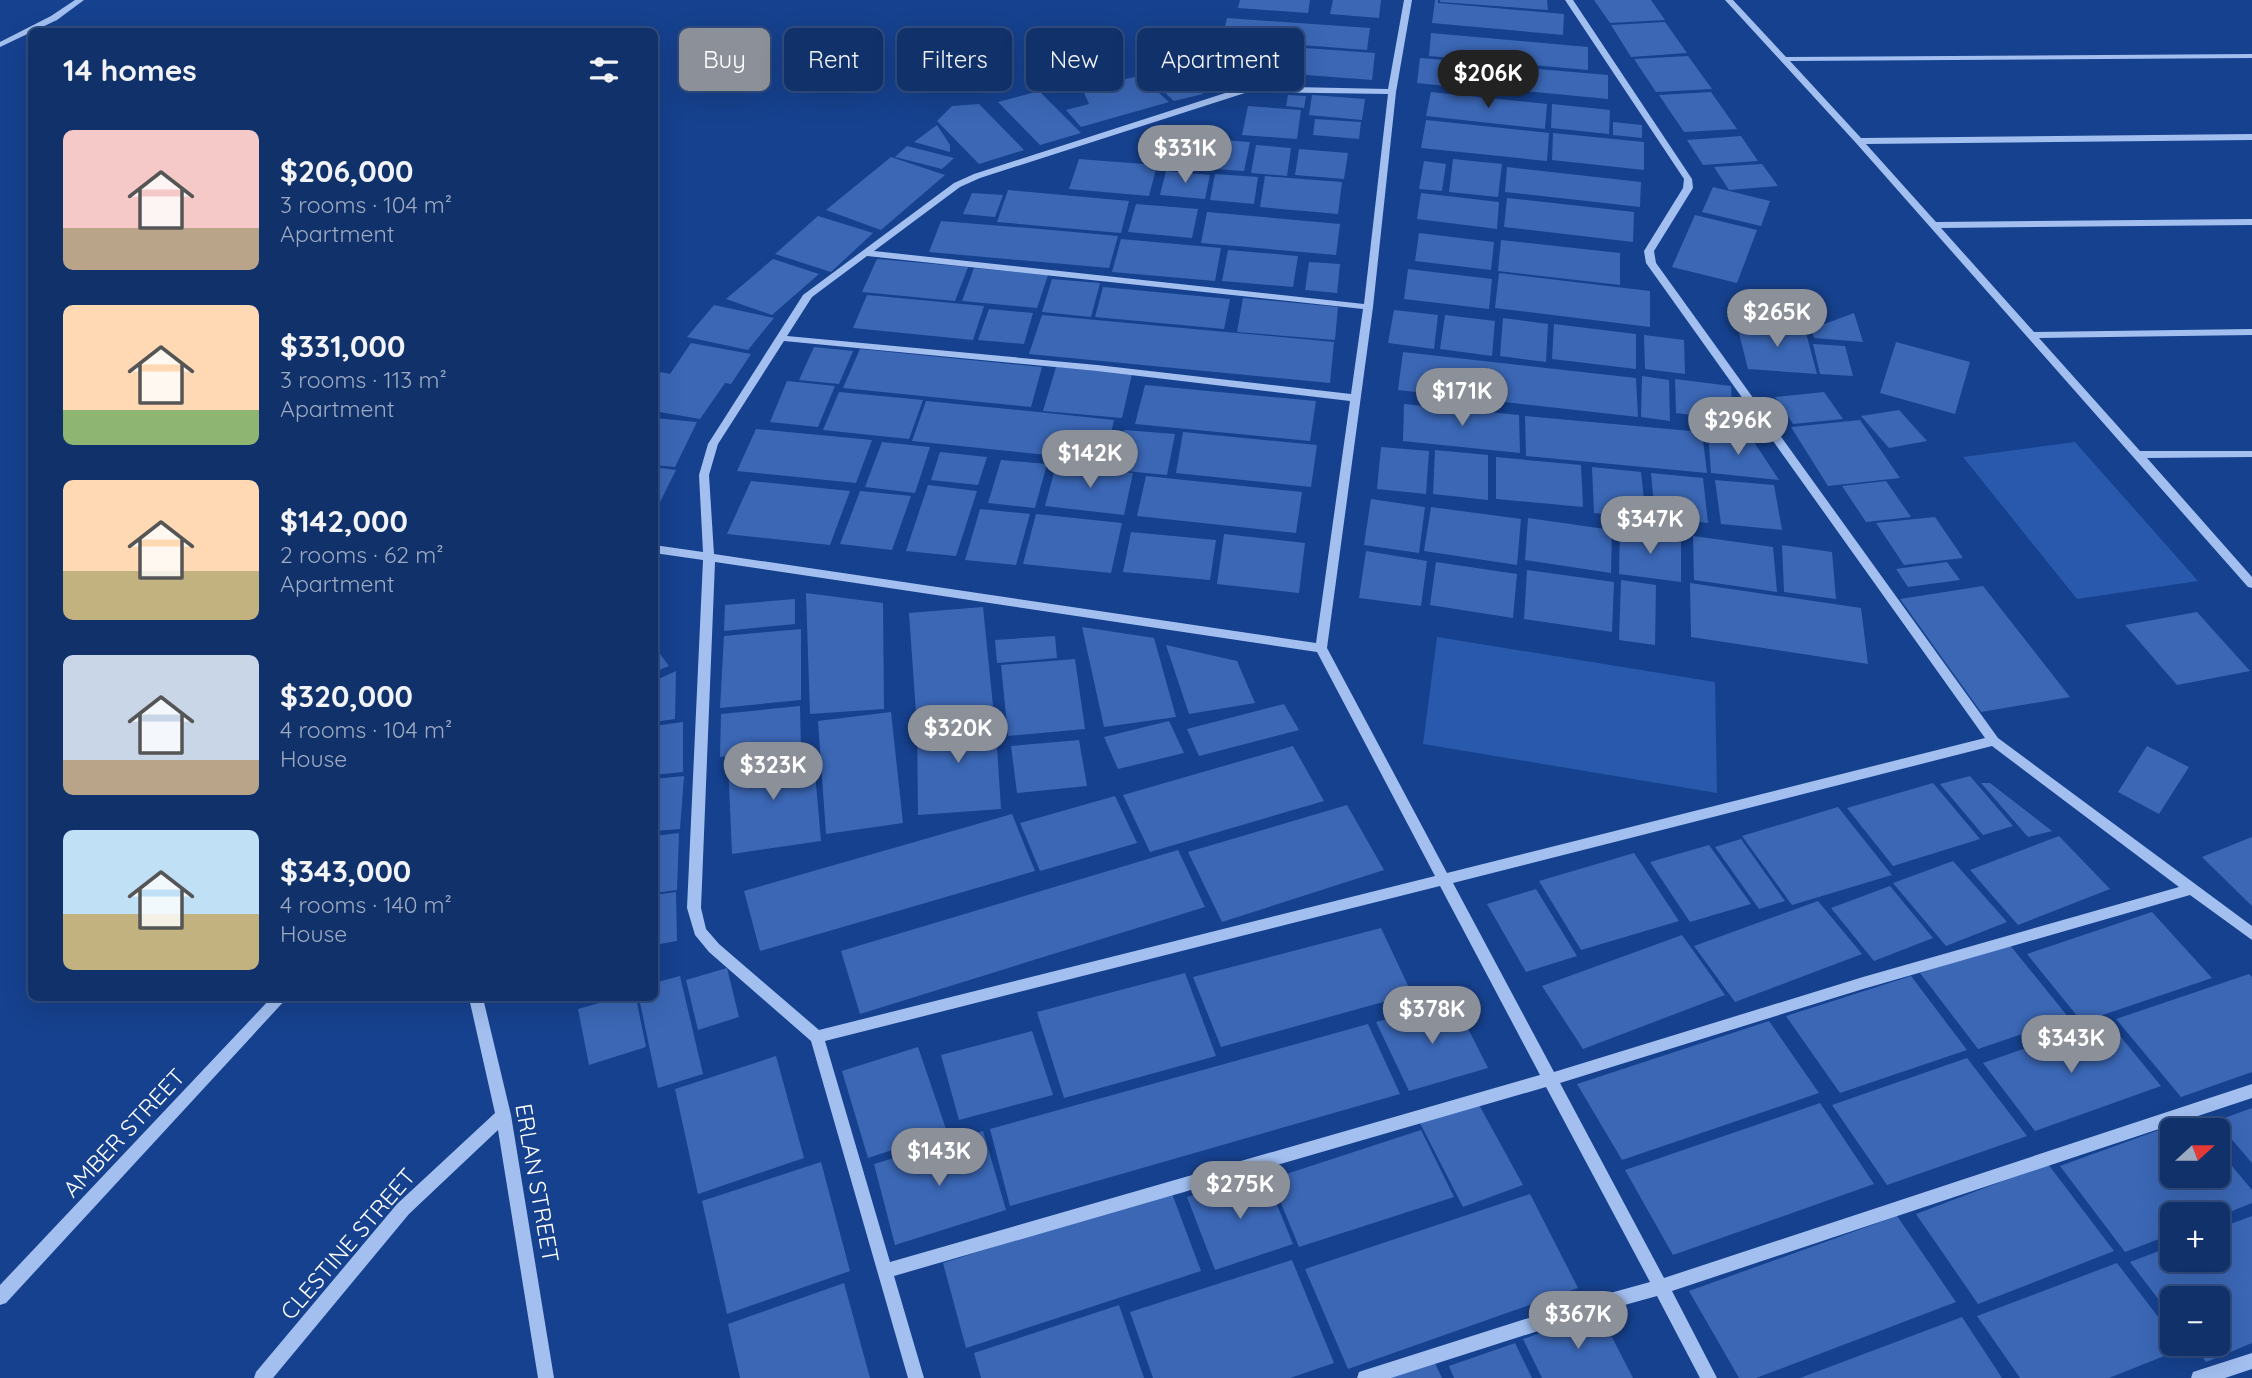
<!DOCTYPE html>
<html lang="en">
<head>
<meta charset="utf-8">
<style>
  :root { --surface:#10316a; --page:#1e3d72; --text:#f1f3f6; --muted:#9ca9c1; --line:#304c7e; --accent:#8c9099 }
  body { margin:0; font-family:Quicksand,sans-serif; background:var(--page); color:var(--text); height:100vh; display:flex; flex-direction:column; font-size:26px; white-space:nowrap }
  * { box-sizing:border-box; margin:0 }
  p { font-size:23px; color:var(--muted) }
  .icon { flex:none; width:38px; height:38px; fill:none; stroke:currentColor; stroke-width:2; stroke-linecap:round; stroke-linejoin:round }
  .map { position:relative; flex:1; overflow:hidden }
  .side { position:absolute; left:28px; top:28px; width:630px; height:973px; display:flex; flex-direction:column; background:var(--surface); border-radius:10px; box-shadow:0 7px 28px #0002,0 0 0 2px var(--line) }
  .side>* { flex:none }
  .guide { position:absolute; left:679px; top:28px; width:665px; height:63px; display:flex; gap:14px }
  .needle { width:46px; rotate:69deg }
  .tools { position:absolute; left:2160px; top:1118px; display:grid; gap:14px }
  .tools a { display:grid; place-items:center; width:70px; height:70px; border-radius:10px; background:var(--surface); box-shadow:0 7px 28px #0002,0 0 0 2px var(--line); font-size:35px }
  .price { position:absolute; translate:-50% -60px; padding:0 16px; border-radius:24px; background:var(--accent); color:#fff; font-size:23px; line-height:46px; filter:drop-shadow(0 2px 4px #0008) }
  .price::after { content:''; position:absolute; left:50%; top:42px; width:21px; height:16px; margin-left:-10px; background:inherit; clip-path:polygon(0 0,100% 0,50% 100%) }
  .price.selected { background:#222; color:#fff }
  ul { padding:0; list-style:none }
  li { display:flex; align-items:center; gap:21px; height:175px; padding:0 35px }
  li span { display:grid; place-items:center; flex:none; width:196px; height:140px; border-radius:10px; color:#555 }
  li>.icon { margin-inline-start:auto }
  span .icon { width:84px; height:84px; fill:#fffc; stroke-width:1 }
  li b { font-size:30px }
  h2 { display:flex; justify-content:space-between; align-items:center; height:84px; padding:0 35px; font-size:30px }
  .pill { padding:0 24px; border-radius:10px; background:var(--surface); box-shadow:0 7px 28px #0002,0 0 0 2px var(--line); font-size:24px; line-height:63px }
  .pill.selected { background:var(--accent); color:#fff }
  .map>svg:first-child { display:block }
  .green { fill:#2959ad }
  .building { fill:#3b67b5 }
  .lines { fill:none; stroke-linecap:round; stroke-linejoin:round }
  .minor { fill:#a2bff0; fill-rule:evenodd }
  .labels { text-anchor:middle; stroke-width:5; stroke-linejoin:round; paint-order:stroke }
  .near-street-label { font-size:23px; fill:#fff; stroke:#16418e }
</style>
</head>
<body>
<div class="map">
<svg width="2252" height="1378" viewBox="0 0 2252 1378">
  <rect width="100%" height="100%" fill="#16418e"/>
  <g class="green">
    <polygon points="2075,442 2198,581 2077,599 1963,457"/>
    <polygon points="1437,637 1715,682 1717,793 1423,744"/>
  </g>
  <g class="building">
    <polygon points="1240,0 1310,0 1308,13 1238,8"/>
    <polygon points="1333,0 1381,0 1379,18 1330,14"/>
    <polygon points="1435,0 1438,0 1438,3 1564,14 1563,35 1432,23"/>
    <polygon points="1440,0 1547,0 1548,10 1440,2"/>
    <polygon points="1594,0 1651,0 1665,20 1610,23"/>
    <polygon points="1227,18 1370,28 1367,50 1222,39"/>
    <polygon points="1665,22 1687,53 1631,57 1611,25"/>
    <polygon points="1431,33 1588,47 1588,70 1429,56"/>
    <polygon points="1222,42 1375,53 1372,80 1216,68"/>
    <polygon points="1688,56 1712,89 1656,92 1634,59"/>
    <polygon points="1420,58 1458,61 1456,87 1417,83"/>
    <polygon points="1464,62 1519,67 1518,90 1461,85"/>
    <polygon points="1526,68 1608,75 1608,99 1525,91"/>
    <polygon points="1182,75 1203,94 1174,101 1153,82"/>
    <polygon points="1140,76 1169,102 1081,127 1066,110 1089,104 1082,88"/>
    <polygon points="1039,91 1081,133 1040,145 998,102"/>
    <polygon points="1431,92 1547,104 1545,129 1426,116"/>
    <polygon points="1711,92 1737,129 1684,132 1659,95"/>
    <polygon points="1288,95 1306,96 1304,108 1286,106"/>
    <polygon points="1312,95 1365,99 1362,120 1309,115"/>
    <polygon points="979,104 1024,150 979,164 937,121 952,106"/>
    <polygon points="1552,104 1610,110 1609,134 1551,128"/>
    <polygon points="1248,106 1301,110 1297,139 1242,135"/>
    <polygon points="1315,119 1361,122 1359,139 1313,135"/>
    <polygon points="1426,120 1549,133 1547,161 1421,148"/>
    <polygon points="1613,122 1642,125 1642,138 1613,135"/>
    <polygon points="937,125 950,145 950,152 914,142"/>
    <polygon points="1148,133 1215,138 1209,168 1141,162"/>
    <polygon points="1553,133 1644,142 1644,170 1552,160"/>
    <polygon points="1741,136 1758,161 1703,165 1687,140"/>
    <polygon points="1221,140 1250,142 1244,171 1214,169"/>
    <polygon points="1256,145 1291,148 1287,176 1251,173"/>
    <polygon points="907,146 954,158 942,169 895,157"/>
    <polygon points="1299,149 1348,153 1344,179 1295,175"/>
    <polygon points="891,157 945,175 881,230 826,210"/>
    <polygon points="1079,159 1157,165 1149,196 1069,189"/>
    <polygon points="1453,159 1502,164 1498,197 1449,192"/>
    <polygon points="1424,161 1446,164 1442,191 1419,189"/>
    <polygon points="1762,164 1778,186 1729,190 1714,167"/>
    <polygon points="1507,167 1641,182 1640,207 1505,192"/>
    <polygon points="1166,171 1210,175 1205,199 1160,195"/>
    <polygon points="1215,174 1258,177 1254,204 1210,200"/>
    <polygon points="1265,176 1342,182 1338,214 1260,207"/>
    <polygon points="1713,187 1770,201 1761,226 1702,212"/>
    <polygon points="1008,190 1129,201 1121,233 997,222"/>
    <polygon points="972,193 1003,195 995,217 963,214"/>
    <polygon points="1421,193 1499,202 1497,229 1417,219"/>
    <polygon points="1507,198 1634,212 1633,242 1504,227"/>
    <polygon points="1136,204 1198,209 1192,238 1128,232"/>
    <polygon points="1207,212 1340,224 1336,255 1201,243"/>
    <polygon points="1695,215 1757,230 1737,283 1672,267"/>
    <polygon points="818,216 873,233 831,272 775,254"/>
    <polygon points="941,221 1029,228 1118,236 1109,268 929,252"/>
    <polygon points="1419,233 1494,242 1491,270 1415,261"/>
    <polygon points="1121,239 1221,248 1215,281 1112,272"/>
    <polygon points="1501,240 1620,253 1620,285 1498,271"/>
    <polygon points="1228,250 1298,256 1293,287 1222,281"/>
    <polygon points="773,259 819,274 772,315 726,299"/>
    <polygon points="877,259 968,267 955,301 862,292"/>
    <polygon points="1309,262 1340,264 1337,293 1305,290"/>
    <polygon points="974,268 1048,275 1037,308 962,301"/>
    <polygon points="1408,269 1492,279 1489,309 1404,299"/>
    <polygon points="1499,273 1650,291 1650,327 1495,308"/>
    <polygon points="1052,279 1100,283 1091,317 1042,312"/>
    <polygon points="1103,287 1230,299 1224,329 1095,317"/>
    <polygon points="867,295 984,306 973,340 853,328"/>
    <polygon points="1243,298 1338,307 1335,340 1237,332"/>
    <polygon points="714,305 774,318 748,350 687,337"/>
    <polygon points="989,309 1033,313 1024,344 978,340"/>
    <polygon points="1394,310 1438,315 1434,349 1388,343"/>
    <polygon points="1854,313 1863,342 1814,338 1811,329"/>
    <polygon points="1042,315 1334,342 1330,383 1029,354"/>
    <polygon points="1445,315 1495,321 1492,356 1440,349"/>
    <polygon points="1503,318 1548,324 1546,362 1500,356"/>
    <polygon points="1554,324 1636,334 1636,369 1552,359"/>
    <polygon points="1737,325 1805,329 1817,374 1748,369"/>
    <polygon points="1644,335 1684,340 1685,374 1645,369"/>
    <polygon points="1896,342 1970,362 1955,414 1880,393"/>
    <polygon points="691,343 751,354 731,384 725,383 700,419 654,411 654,381 661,372 670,374"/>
    <polygon points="1813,344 1845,346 1853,376 1820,374"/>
    <polygon points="814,347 853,351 839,384 799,380"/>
    <polygon points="860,349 950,358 1042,367 1031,407 843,388"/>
    <polygon points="1403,352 1636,378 1638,417 1398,390"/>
    <polygon points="1056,367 1132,374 1122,418 1043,411"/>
    <polygon points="1642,376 1669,380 1670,421 1641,417"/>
    <polygon points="1675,379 1731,386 1733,420 1676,413"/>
    <polygon points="787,381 835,386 818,427 770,422"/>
    <polygon points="1145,385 1316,401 1310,441 1135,424"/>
    <polygon points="839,392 923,400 909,439 823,430"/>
    <polygon points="1824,392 1843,419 1793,424 1775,397"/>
    <polygon points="926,401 1019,410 1114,420 1105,461 912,441"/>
    <polygon points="1404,404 1519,415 1520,453 1403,441"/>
    <polygon points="1899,410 1927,441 1889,448 1861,416"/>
    <polygon points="1525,416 1702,432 1707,473 1526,456"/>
    <polygon points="654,418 697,422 675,467 654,465"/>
    <polygon points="1860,420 1900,478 1828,486 1791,427"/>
    <polygon points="756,429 872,440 856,483 737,471"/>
    <polygon points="1124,430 1175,434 1167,475 1115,470"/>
    <polygon points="1708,431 1750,436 1779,480 1711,473"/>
    <polygon points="1183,432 1317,445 1311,487 1176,473"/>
    <polygon points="882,442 930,447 915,493 865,487"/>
    <polygon points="1381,447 1429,451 1426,494 1377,489"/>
    <polygon points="1435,450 1488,455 1488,500 1433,494"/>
    <polygon points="940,452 987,457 978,485 931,480"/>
    <polygon points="1496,457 1581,465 1583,507 1496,499"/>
    <polygon points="1001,460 1047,464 1035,508 988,503"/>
    <polygon points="1056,465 1133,473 1124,515 1045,506"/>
    <polygon points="654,467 676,470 654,514"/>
    <polygon points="1592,467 1641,472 1646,518 1594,513"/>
    <polygon points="1651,473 1703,478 1708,523 1655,517"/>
    <polygon points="1146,476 1302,492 1296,533 1137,516"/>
    <polygon points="1715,480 1774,485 1782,530 1721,524"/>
    <polygon points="751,481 850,491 830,545 727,534"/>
    <polygon points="1886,481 1911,517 1866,522 1842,486"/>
    <polygon points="928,485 977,491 956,556 906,551"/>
    <polygon points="860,491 911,496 892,550 840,544"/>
    <polygon points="1371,499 1425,507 1419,553 1364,545"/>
    <polygon points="1431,507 1521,519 1517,565 1424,551"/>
    <polygon points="980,509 1030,514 1016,565 965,560"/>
    <polygon points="1036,514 1122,523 1111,573 1023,564"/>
    <polygon points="1935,517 1963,558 1904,565 1876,523"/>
    <polygon points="1528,518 1612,530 1611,573 1525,560"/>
    <polygon points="1620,529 1681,538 1681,582 1619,574"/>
    <polygon points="1131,532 1216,540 1210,580 1123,572"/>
    <polygon points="1224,534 1305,543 1299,593 1217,584"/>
    <polygon points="1693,536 1773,547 1777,592 1694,580"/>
    <polygon points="1782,545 1832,552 1836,599 1784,592"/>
    <polygon points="1366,551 1427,561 1421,606 1359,598"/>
    <polygon points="1436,562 1517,574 1513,618 1430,605"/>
    <polygon points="1947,562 1960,580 1908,587 1896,569"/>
    <polygon points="1527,570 1614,582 1612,632 1524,619"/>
    <polygon points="1621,580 1656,585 1655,645 1619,640"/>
    <polygon points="1690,583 1861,608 1868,664 1691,637"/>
    <polygon points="1983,586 2070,697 1981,712 1900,599"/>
    <polygon points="806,593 883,603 884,709 810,714"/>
    <polygon points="795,599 795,624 724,631 725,605"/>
    <polygon points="983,607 993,706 916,713 909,613"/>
    <polygon points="2197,612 2250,671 2177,685 2125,625"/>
    <polygon points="1082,627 1154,638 1176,717 1104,727"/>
    <polygon points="801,629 801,700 720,708 724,636"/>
    <polygon points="1055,636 1057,658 997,663 995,640"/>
    <polygon points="1166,645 1237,661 1255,703 1189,714"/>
    <polygon points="654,646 669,666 654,672"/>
    <polygon points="1075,659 1085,729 1008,736 1001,665"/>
    <polygon points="676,671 675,719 654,722 654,681"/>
    <polygon points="1284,704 1299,730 1199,756 1187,729"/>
    <polygon points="800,706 801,749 720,757 721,714"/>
    <polygon points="891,712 903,823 826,834 818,721"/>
    <polygon points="995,715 1001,809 918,815 917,720"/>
    <polygon points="1169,721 1184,753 1118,769 1104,737"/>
    <polygon points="683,722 683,772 654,775 654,726"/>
    <polygon points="1079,740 1087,786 1017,793 1011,746"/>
    <polygon points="1293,746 1324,801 1150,852 1123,795"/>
    <polygon points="2147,746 2189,767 2159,814 2118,792"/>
    <polygon points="813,750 821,841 732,854 728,762"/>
    <polygon points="684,776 680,829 654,831 654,779"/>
    <polygon points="1970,776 2013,826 1983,835 1940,784"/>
    <polygon points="1933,783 1980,839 1893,866 1847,808"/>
    <polygon points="1981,783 1990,783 2052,831 2028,837"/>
    <polygon points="1115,796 1137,843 1040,871 1020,823"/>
    <polygon points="1347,805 1384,870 1222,922 1188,852"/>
    <polygon points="1838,807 1892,875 1792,905 1742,836"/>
    <polygon points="1012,814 1035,871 760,951 744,891"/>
    <polygon points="679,833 677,890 654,893 654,836"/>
    <polygon points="2059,836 2110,889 2018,925 1970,870"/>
    <polygon points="2252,837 2252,906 2202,857"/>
    <polygon points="1741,839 1785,901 1759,909 1715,847"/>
    <polygon points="1709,845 1751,904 1690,922 1650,862"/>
    <polygon points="1178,850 1205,907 860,1014 841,951"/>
    <polygon points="1634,853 1679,921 1581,950 1539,881"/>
    <polygon points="1953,861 2007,922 1946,946 1893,883"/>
    <polygon points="1890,886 1933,938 1874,961 1831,908"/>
    <polygon points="1536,889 1577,956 1526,972 1487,904"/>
    <polygon points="676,892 677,941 654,945 654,895"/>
    <polygon points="1818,901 1862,954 1735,1002 1694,946"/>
    <polygon points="2152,912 2212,978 2082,1022 2027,954"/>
    <polygon points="1381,928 1412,994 1221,1047 1193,977"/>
    <polygon points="1682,935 1725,995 1583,1049 1542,986"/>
    <polygon points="2009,944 2069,1018 1978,1049 1920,973"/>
    <polygon points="727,968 739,1017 698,1030 686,980"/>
    <polygon points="1185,973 1216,1056 1064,1098 1037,1012"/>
    <polygon points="2249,974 2252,977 2252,1072 2181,1097 2116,1019"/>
    <polygon points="680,976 703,1074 658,1088 639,998 654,998 654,983"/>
    <polygon points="1911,976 1967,1050 1840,1093 1786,1016"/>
    <polygon points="617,998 636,998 646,1047 589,1065 578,1009"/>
    <polygon points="1454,1001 1488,1068 1409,1091 1376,1022"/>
    <polygon points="2107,1020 2161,1086 2035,1131 1983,1063"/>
    <polygon points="1769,1021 1819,1093 1622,1160 1577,1084"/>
    <polygon points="1368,1024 1400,1094 1010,1206 990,1129"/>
    <polygon points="1032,1031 1053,1095 959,1120 941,1055"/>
    <polygon points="918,1047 947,1132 868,1158 842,1071"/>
    <polygon points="776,1056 804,1158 698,1194 675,1089"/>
    <polygon points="1967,1058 2027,1136 1887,1185 1832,1105"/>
    <polygon points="1478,1103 1523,1185 1463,1207 1420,1123"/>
    <polygon points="1820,1103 1874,1184 1673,1255 1625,1170"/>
    <polygon points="2252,1108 2252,1163 2216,1121"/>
    <polygon points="2192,1118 2202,1130 2172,1130 2172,1176 2217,1176 2217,1148 2252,1190 2252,1203 2217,1217 2217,1214 2172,1214 2172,1234 2125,1252 2060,1166"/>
    <polygon points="1421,1130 1454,1197 1299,1247 1271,1179"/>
    <polygon points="983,1131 1006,1210 895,1245 874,1164"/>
    <polygon points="821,1162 850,1271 727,1314 702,1201"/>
    <polygon points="2048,1164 2114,1251 1978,1304 1916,1214"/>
    <polygon points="1264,1173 1293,1244 1215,1270 1187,1197"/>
    <polygon points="1171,1191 1201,1271 966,1348 943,1263"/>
    <polygon points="1530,1194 1578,1288 1348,1369 1305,1269"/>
    <polygon points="1897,1216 1956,1302 1756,1378 1739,1378 1689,1291"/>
    <polygon points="2252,1216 2252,1343 2206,1362 2193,1344 2217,1344 2217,1298 2172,1298 2172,1317 2130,1262 2172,1246 2172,1260 2217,1260 2217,1229"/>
    <polygon points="1292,1260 1334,1363 1290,1378 1153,1378 1130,1312"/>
    <polygon points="2117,1263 2172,1335 2172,1344 2178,1344 2182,1349 2109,1378 2020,1378 1977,1316"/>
    <polygon points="844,1283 870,1378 740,1378 728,1324"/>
    <polygon points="1119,1305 1144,1378 981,1378 974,1353"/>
    <polygon points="1599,1312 1633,1378 1542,1378 1523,1339"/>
    <polygon points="1962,1317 2002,1378 1800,1378"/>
    <polygon points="1515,1343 1532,1378 1454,1378 1449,1366"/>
    <polygon points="1434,1361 1442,1378 1385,1378"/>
  </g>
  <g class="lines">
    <g class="minor">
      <polygon points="75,0 84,0 57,20 0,47 0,42 51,16"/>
      <path d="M1404 0H1412L1396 92 1373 307 1327 648 1447 873 1985 738 1646 263 1644 251 1683 188 1684 179 1565 0H1573L1692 179 1693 188 1654 251 1656 263 1998 738 2252 926V940L2190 895 1863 989 1560 1083 1664 1278 2252 1084V1098L1672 1291 1717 1378H1700L1657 1296 1585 1316 1391 1378H1357L1359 1372 1365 1370 1585 1300 1650 1282 1546 1087 894 1276 924 1378H908L811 1041 709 952 695 935 687 908 703 560 654 553V545L703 552 699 475 708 444 803 295 954 183 974 174 1247 86 1388 89ZM1248 92 1388 94 1364 304 874 251 960 187 980 178ZM867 256 1363 309 1351 394 1097 365 787 336 812 297ZM784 341 1097 371 1350 401 1316 643 714 554 709 475 718 444ZM715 562 1317 652 1435 876 819 1030 719 944 706 929 701 908ZM1992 746 2179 887 1863 977 1554 1072 1453 883ZM1440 886 1540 1075 890 1262 825 1041Z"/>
      <polygon points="1725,0 1733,0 1786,57 2252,54 2252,58 1790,61 1861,138 2252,134 2252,140 1866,144 1936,222 2252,219 2252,225 1941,228 2034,332 2252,329 2252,335 2039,338 2140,451 2252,451 2252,457 2147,458 2252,577 2252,588 2248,587 1856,143"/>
      <polygon points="271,998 287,998 6,1303 0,1305 0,1285"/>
      <polygon points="469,998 483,998 511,1115 554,1378 538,1378 498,1130 409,1214 273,1378 254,1378 256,1372 397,1204 495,1113"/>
      <polygon points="2252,1353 2252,1369 2225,1378 2191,1378 2193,1372 2199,1370"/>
    </g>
  </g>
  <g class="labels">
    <g class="near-street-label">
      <text transform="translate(124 1133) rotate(-47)" y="8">AMBER STREET</text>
      <text transform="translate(537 1183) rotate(80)" y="8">ERLAN STREET</text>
      <text transform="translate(348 1244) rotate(-49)" y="8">CLESTINE STREET</text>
    </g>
  </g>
</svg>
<div class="tools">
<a><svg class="needle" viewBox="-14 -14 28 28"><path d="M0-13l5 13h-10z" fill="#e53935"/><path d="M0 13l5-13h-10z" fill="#9ca9c1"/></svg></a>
<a>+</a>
<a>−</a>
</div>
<b class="price selected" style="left:1488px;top:110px">$206K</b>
<b class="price" style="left:1185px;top:185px">$331K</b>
<b class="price" style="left:1777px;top:349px">$265K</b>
<b class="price" style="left:1462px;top:428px">$171K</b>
<b class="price" style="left:1738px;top:457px">$296K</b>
<b class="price" style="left:1090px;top:490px">$142K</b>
<b class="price" style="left:1650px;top:556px">$347K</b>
<b class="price" style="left:958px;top:765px">$320K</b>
<b class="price" style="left:773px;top:802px">$323K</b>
<b class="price" style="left:1432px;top:1046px">$378K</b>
<b class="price" style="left:2071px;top:1075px">$343K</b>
<b class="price" style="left:939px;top:1188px">$143K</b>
<b class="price" style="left:1240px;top:1221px">$275K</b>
<b class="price" style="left:1578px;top:1351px">$367K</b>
<div class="guide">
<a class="pill selected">Buy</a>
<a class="pill">Rent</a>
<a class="pill">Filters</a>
<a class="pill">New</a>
<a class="pill">Apartment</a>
</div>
<section class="side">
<h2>14 homes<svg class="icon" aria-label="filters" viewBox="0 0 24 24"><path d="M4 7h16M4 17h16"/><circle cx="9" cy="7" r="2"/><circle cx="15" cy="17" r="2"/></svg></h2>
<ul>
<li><span style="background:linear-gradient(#f6c9c9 70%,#b9a48a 0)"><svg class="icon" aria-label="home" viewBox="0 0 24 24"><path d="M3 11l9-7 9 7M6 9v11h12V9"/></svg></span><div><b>$206,000</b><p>3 rooms · 104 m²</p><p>Apartment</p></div></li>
<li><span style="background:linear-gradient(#ffd9b3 75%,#8fb573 0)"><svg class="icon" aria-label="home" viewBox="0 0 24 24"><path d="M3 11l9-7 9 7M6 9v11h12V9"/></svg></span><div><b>$331,000</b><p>3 rooms · 113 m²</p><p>Apartment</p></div></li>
<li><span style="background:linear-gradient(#ffd9b3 65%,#c2b280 0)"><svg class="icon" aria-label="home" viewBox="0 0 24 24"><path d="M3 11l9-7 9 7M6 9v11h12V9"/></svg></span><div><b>$142,000</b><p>2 rooms · 62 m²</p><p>Apartment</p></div></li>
<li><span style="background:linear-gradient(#c9d6e8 75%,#b9a48a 0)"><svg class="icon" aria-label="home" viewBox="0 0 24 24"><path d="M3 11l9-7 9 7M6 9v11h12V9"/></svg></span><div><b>$320,000</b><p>4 rooms · 104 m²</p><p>House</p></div></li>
<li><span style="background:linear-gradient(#bfe0f5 60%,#c2b280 0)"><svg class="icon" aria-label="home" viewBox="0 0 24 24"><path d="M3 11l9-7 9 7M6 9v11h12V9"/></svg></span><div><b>$343,000</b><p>4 rooms · 140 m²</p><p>House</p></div></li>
</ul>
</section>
</div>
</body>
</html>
